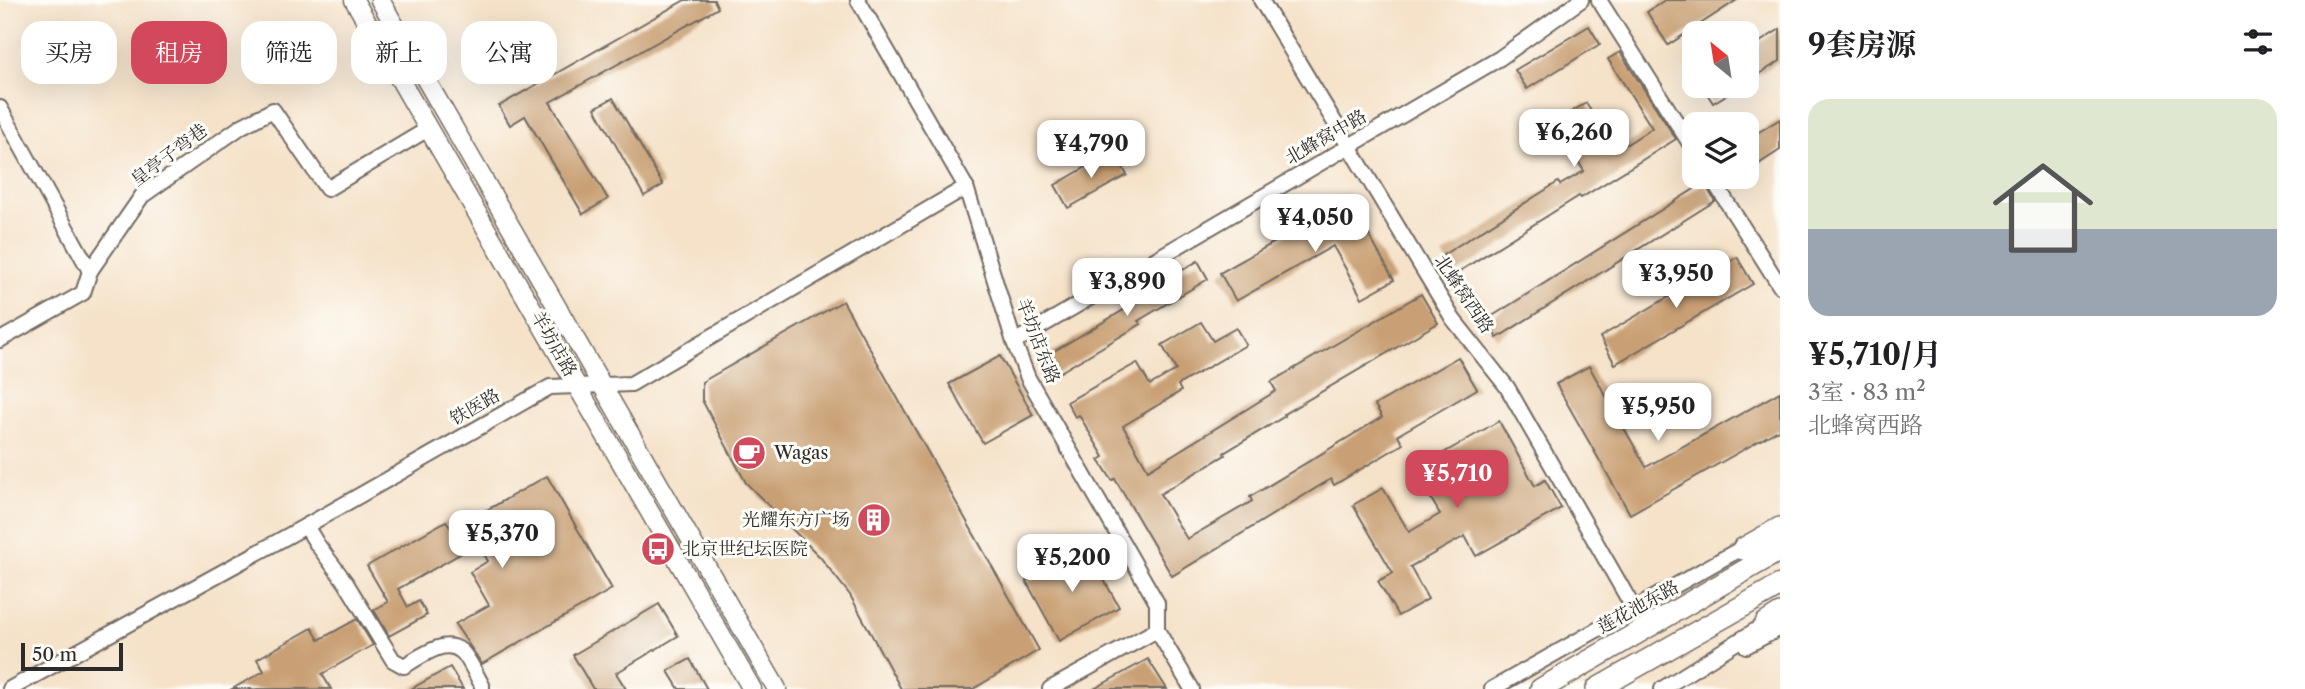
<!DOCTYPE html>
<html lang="zh">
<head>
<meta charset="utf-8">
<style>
  :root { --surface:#fff; --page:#f2f2f2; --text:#202124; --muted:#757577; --line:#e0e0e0; --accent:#d1495b }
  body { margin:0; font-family:"Libre Caslon Text","Noto Serif SC",serif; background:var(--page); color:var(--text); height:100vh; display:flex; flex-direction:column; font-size:26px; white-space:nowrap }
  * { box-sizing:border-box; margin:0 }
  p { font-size:23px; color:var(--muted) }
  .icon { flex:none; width:38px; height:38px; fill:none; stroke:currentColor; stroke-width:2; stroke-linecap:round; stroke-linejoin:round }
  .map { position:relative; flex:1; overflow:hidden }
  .panel { display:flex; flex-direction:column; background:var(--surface); width:525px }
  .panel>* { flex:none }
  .guide { position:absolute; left:21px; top:21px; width:665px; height:63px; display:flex; gap:14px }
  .needle { width:46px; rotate:330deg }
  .tools { position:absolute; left:1682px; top:21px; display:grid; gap:14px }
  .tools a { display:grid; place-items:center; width:77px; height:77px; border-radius:14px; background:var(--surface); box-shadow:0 7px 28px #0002; font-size:35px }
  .scale { position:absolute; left:21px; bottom:18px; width:102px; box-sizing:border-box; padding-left:7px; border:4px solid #2b2b2b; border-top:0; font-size:19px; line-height:24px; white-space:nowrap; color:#2b2b2b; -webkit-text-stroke:5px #fdfcf7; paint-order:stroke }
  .price { position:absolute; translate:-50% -60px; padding:0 16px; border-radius:14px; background:#fff; color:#222; font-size:23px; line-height:46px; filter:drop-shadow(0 2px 4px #0008) }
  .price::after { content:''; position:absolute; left:50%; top:42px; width:21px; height:16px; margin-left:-10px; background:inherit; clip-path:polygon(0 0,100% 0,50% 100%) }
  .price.selected { background:var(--accent); color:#fff }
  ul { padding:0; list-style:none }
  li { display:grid; align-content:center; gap:14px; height:371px; padding:0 28px }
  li+li { border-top:2px solid var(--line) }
  li span { display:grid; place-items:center; height:217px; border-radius:21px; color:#555 }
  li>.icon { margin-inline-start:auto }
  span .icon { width:126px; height:126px; fill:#fffc; stroke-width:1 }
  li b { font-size:30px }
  h2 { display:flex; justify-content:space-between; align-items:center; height:84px; padding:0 28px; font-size:30px }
  .pill { padding:0 24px; border-radius:21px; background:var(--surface); box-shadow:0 7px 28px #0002; font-size:24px; line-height:63px }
  .pill.selected { background:var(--accent); color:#fff }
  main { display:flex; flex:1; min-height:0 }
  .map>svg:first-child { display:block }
  .building { fill:#c9a074 }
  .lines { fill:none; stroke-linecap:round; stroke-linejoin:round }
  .minor-casing { stroke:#726b62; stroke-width:18 }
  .major-casing { stroke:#726b62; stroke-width:21 }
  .highway-casing { stroke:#726b62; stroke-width:24 }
  .minor { stroke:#fff; stroke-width:14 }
  .major { stroke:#fff; stroke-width:18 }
  .highway { stroke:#fff; stroke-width:21 }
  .labels { text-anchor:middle; stroke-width:6; stroke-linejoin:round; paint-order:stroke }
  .street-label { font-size:18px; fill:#2b2b2b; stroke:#fdfcf7 }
  .poi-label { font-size:18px; fill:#2b2b2b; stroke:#fdfcf7; text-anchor:start }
</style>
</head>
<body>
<main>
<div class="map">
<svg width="1780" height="689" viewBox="0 0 1780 689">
  <rect width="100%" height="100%" fill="#fdfcf7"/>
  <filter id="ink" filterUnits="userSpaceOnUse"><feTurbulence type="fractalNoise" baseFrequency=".0143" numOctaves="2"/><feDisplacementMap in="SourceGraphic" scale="14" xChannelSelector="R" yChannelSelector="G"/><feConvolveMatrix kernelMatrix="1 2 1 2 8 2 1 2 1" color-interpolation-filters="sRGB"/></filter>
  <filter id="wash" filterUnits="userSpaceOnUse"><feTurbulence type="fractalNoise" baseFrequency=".00686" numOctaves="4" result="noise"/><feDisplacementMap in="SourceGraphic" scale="28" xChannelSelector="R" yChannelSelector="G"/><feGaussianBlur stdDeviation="1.57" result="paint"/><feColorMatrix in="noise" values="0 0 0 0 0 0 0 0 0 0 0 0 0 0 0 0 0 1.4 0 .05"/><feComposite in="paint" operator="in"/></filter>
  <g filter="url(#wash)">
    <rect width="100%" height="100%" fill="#f5e2c9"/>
    <g id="blocks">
      <g class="building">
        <polygon points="685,0 714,0 718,8 550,102 608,199 583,214 525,116 510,125 499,106"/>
        <polygon points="1665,0 1737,0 1668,45 1647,12"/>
        <polygon points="1589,26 1600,44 1527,89 1515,70"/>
        <polygon points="1780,29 1780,61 1746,82 1746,51"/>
        <polygon points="1620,52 1676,139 1581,198 1579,196 1455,274 1443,255 1558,182 1560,185 1584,171 1554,122 1586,103 1616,151 1652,128 1608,59"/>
        <polygon points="1702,86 1741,86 1713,103"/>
        <polygon points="613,98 663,185 644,196 595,108"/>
        <polygon points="1780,119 1780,150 1754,167 1746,155 1746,140"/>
        <polygon points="1114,151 1127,175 1068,208 1055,185"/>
        <polygon points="1704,183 1715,201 1497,338 1486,320"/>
        <polygon points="1349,200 1394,280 1362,298 1333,246 1236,301 1220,273"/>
        <polygon points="1737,257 1753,284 1615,364 1600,337"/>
        <polygon points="1198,261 1208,279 1138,321 1141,324 1057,374 1046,356 1142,299 1140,295"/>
        <polygon points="1421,294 1438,323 1284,414 1285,416 1224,453 1225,455 1160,494 1187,539 1252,501 1250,497 1382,417 1375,405 1458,357 1477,389 1398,435 1403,444 1334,485 1331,479 1172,576 1115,479 1112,480 1099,460 1104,457 1079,415 1075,417 1067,402 1137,363 1150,385 1176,370 1162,345 1201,322 1213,341 1236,328 1246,345 1178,385 1181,391 1123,426 1148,470 1276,391 1271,382"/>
        <polygon points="843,301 1039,650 973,689 901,689 850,595 820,557 746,483 702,400 702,382"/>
        <polygon points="1000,356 1033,415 983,443 949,384"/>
        <polygon points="1589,366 1646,467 1780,392 1780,429 1630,514 1556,384"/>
        <polygon points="1499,421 1535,486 1545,480 1561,508 1476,556 1465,536 1410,567 1428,599 1398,616 1378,581 1393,573 1353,505 1383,488 1409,532 1440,514 1414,470"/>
        <polygon points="547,476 612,589 482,664 455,624 489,605 470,572 488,561 478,544 398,589 408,607 419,601 427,615 389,636 374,610 388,602 367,566 446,521 452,530"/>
        <polygon points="1086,547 1119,607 1059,641 1026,581"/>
        <polygon points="659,604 678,636 616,673 626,689 593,689 573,655"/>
        <polygon points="357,619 373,645 322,674 331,689 232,689 264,671 257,659 312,628 319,640"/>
        <polygon points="690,659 707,689 679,689 668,671"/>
        <polygon points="1148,659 1167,689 1094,689"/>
        <polygon points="450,667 463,689 411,689"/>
      </g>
    </g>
  </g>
  <g filter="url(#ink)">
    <use href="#blocks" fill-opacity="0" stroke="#726b62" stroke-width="2"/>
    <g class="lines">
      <g class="minor-casing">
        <g id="minor">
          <polyline points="858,0 966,187 1014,342 1028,378 1157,603 1157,630 1192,689"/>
          <polyline points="1261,0 1453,319 1507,387 1634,609"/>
          <polyline points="1599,0 1694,150"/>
          <polyline points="0,108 90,271 142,196 242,126 273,110 327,189 428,129"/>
          <polyline points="1711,177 1780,286"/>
          <polyline points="0,340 83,293 90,271"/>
          <polyline points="1014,342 1500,58 1581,0"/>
          <path d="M306 526 317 544 346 583 393 660 404 666C419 658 444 637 461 651 468 656 477 677 482 685V689"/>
          <polyline points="1746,646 1780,628"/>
          <polyline points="10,689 306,526 550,387 631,384 966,187"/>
          <polyline points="1050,689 1157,630"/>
          <polyline points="1492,689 1749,544"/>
          <polyline points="1662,689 1772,620"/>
        </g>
      </g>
      <g class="major-casing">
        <g id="major">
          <polyline points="354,0 752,689"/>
          <polyline points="380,0 777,689"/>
        </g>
      </g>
      <g class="highway-casing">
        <g id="highway">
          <polyline points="1743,549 1780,528"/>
          <polyline points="1766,623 1780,614"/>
          <polyline points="1541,689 1780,550"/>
          <polyline points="1597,689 1780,585"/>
        </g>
      </g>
      <use href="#minor" class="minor"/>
      <use href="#major" class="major"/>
      <use href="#highway" class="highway"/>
    </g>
  </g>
  <defs>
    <g id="cafe-disc" transform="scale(1.75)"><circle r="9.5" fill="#d1495b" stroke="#fdfcf7"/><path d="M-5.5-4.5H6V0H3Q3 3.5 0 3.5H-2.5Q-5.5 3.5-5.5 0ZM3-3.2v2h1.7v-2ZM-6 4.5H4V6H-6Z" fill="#fff"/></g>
    <g id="building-disc" transform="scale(1.75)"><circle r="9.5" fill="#d1495b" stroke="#fdfcf7"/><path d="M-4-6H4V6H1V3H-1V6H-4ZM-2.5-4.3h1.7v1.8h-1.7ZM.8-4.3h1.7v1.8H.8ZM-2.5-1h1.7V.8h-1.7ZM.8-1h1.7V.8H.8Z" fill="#fff"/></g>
    <g id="bus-disc" transform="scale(1.75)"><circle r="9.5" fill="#d1495b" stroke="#fdfcf7"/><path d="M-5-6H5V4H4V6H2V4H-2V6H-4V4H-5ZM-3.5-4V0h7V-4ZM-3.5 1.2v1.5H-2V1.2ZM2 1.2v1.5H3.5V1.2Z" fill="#fff"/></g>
  </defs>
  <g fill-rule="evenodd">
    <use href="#cafe-disc" x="749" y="453"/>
    <use href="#building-disc" x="874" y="520"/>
    <use href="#bus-disc" x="658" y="549"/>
  </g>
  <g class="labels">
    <g class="street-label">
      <text transform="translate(1326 137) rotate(-30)" y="6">北蜂窝中路</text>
      <text transform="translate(169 155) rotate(-37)" y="6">皇亭子弯巷</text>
      <text transform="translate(1464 294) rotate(56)" y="6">北蜂窝西路</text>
      <text transform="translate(1038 341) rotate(69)" y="6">羊坊店东路</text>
      <text transform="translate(554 344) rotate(60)" y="6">羊坊店路</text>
      <text transform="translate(475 407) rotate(-30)" y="6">铁医路</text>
      <text transform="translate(1638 607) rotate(-29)" y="6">莲花池东路</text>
    </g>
    <g class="poi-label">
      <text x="774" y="459">Wagas</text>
      <text x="850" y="526" text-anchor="end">光耀东方广场</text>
      <text x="682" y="555">北京世纪坛医院</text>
    </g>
  </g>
</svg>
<div class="tools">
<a><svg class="needle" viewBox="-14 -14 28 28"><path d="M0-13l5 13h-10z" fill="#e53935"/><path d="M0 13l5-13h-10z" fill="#757577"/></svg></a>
<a><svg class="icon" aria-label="layers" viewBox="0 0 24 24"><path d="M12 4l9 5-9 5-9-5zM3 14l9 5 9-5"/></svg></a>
</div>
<div class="scale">50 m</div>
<b class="price" style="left:1574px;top:169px">¥6,260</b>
<b class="price" style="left:1091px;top:180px">¥4,790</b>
<b class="price" style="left:1315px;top:254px">¥4,050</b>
<b class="price" style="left:1676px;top:310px">¥3,950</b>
<b class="price" style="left:1127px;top:318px">¥3,890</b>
<b class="price" style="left:1658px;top:443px">¥5,950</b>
<b class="price selected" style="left:1457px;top:510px">¥5,710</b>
<b class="price" style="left:502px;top:570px">¥5,370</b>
<b class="price" style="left:1072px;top:594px">¥5,200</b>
<div class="guide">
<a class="pill">买房</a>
<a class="pill selected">租房</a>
<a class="pill">筛选</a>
<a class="pill">新上</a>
<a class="pill">公寓</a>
</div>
</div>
<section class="panel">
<h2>9套房源<svg class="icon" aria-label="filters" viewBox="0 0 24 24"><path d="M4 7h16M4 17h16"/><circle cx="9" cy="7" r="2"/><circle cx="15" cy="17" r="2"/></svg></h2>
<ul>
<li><span style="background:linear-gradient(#dfe7d0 60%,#9aa5b1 0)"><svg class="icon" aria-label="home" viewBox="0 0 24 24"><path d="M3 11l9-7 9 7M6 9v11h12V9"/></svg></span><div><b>¥5,710/月</b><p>3室 · 83 m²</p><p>北蜂窝西路</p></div></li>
</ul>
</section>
</main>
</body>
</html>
